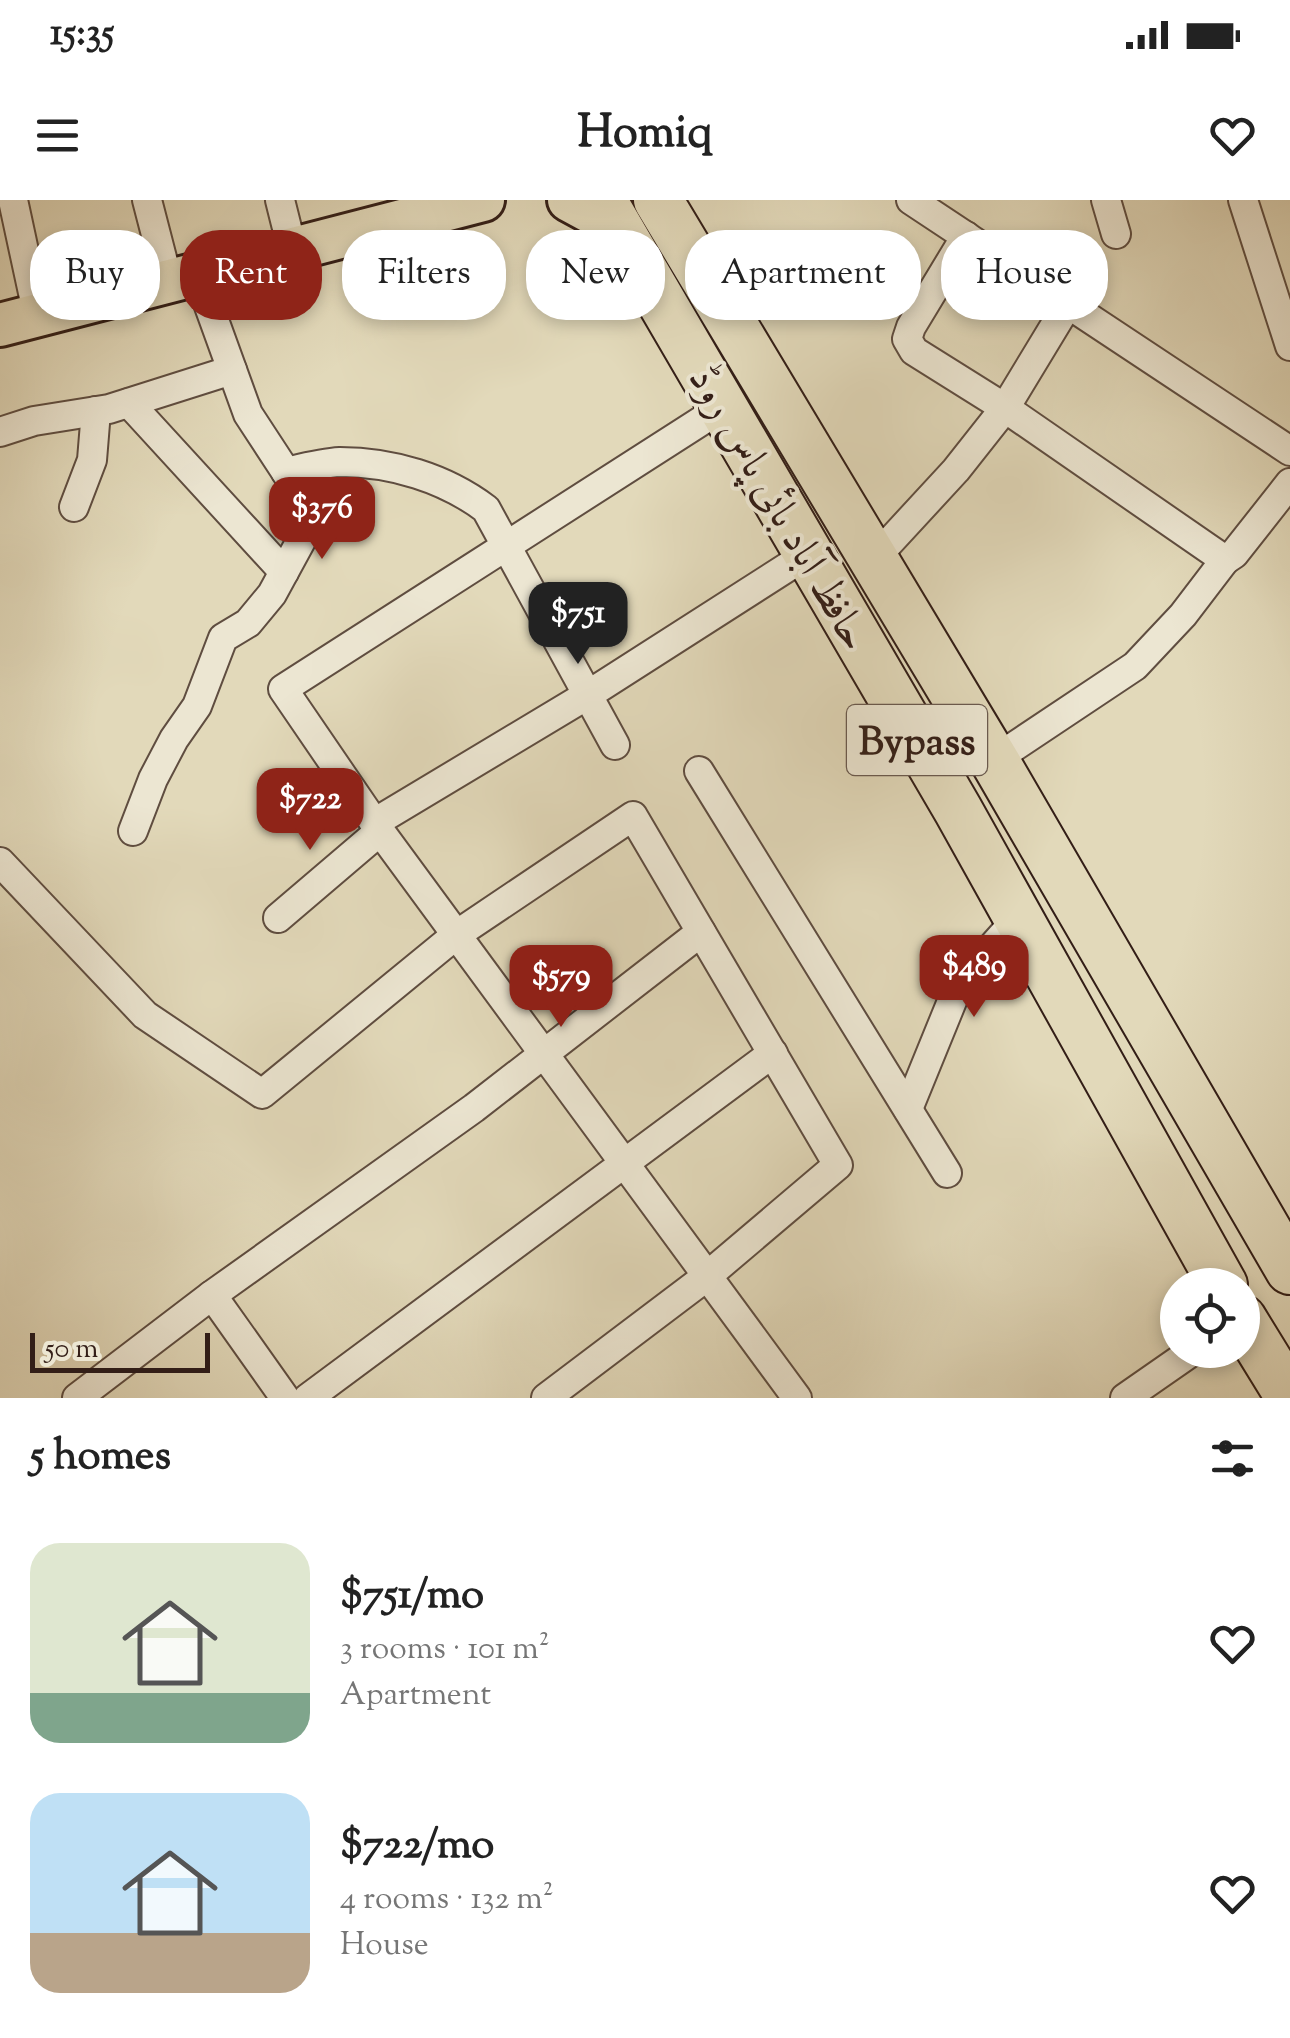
<!DOCTYPE html>
<html lang="en">
<head>
<meta charset="utf-8">
<style>
  :root { --surface:#fff; --page:#f6f6f6; --text:#222; --muted:#767676; --accent:#8f2418 }
  body { margin:0; font-family:"Sorts Mill Goudy",Amiri,serif; background:var(--page); color:var(--text); height:100vh; display:flex; flex-direction:column; font-size:38px; white-space:nowrap }
  * { box-sizing:border-box; margin:0 }
  p { font-size:32px; color:var(--muted) }
  .icon { flex:none; width:55px; height:55px; fill:none; stroke:currentColor; stroke-width:2; stroke-linecap:round; stroke-linejoin:round }
  .map { position:relative; height:1198px; overflow:hidden }
  .panel { display:flex; flex-direction:column; background:var(--surface); flex:1 }
  .panel>* { flex:none }
  .top-card { position:absolute; left:30px; top:30px; width:1230px; height:90px; display:flex; gap:20px }
  .fabs { position:absolute; left:1160px; top:1068px; display:grid; gap:20px }
  .fabs a { display:grid; place-items:center; width:100px; height:100px; border-radius:50%; background:var(--surface); box-shadow:0 5px 15px #0003; font-size:50px }
  .scale { position:absolute; left:30px; bottom:25px; width:180px; box-sizing:border-box; padding-left:10px; border:5px solid #331e17; border-top:0; font-size:28px; line-height:35px; white-space:nowrap; color:#331e17; -webkit-text-stroke:8px #ece6d2; paint-order:stroke }
  .price { position:absolute; translate:-50% -85px; padding:0 22px; border-radius:20px; background:var(--accent); color:#fff; font-size:32px; line-height:65px; filter:drop-shadow(0 2px 5px #0008) }
  .price::after { content:''; position:absolute; left:50%; top:60px; width:30px; height:22px; margin-left:-15px; background:inherit; clip-path:polygon(0 0,100% 0,50% 100%) }
  .price.active { background:#222; color:#fff }
  ul { padding:0; list-style:none }
  li { display:flex; align-items:center; gap:30px; height:250px; padding:0 30px }
  li span { display:grid; place-items:center; flex:none; width:280px; height:200px; border-radius:30px; color:#555 }
  li>.icon { margin-inline-start:auto }
  span .icon { width:120px; height:120px; fill:#fffc; stroke-width:1 }
  li b { font-size:42px }
  h2 { display:flex; justify-content:space-between; align-items:center; height:120px; padding:0 30px; font-size:42px }
  .tag { padding:0 35px; border-radius:40px; background:var(--surface); box-shadow:0 5px 15px #0003; font-size:35px; line-height:90px }
  .tag.active { background:var(--accent); color:#fff }
  .status { display:flex; justify-content:space-between; align-items:center; height:70px; padding:0 50px; background:var(--surface); direction:ltr }
  .status svg { height:28px; fill:currentColor }
  header { display:flex; justify-content:space-between; align-items:center; height:130px; padding:0 30px; background:var(--surface); font-size:45px; font-weight:700 }
  .map>svg:first-child { display:block }
  .lines { fill:none; stroke-linecap:round; stroke-linejoin:round }
  .street-casing { stroke:#5f4d40; stroke-width:32 }
  .primary-casing { stroke:#331e17; stroke-width:48 }
  .highway-casing { stroke:#331e17; stroke-width:52 }
  .street { stroke:#ece6d2; stroke-width:28 }
  .primary { stroke:#e2d9ba; stroke-width:42 }
  .highway { stroke:#e2d9ba; stroke-width:48 }
  .labels { text-anchor:middle; stroke-width:8; stroke-linejoin:round; paint-order:stroke }
  .shield { fill:#ece6d2; stroke:#6a5a4f; stroke-width:2.5 }
  .shield-label { font-size:40px; font-weight:bold; fill:#331e17 }
  .street-label { font-size:42px; fill:#331e17; stroke:#ece6d2 }
</style>
</head>
<body>
<div class="status"><b>15:35</b><svg viewBox="0 0 49 12"><path d="M0 12V9h3v3zM5 12V6h3v6zM10 12V3h3v9zM15 12V0h3v12zM26 1h20v11H26zM47 4h2v5h-2z"/></svg></div>
<header><svg class="icon" aria-label="menu" viewBox="0 0 24 24"><path d="M4 6h16M4 12h16M4 18h16"/></svg>Homiq<svg class="icon" aria-label="heart" viewBox="0 0 24 24"><path d="M12 20l-8-8c-3-5 5-10 8-4 3-6 11-1 8 4z"/></svg></header>
<div class="map">
<svg width="1290" height="1198" viewBox="0 0 1290 1198">
  <rect width="100%" height="100%" fill="#e2d9ba"/>
  <filter id="stains"><feTurbulence type="fractalNoise" baseFrequency=".002" numOctaves="4"/><feColorMatrix values="0 0 0 0 .2 0 0 0 0 .09 0 0 0 0 .02 0 0 0 .5 -.17"/></filter>
  <radialGradient id="worn" r=".72"><stop offset=".6" stop-color="#630" stop-opacity="0"/><stop offset="1" stop-color="#630" stop-opacity=".3"/></radialGradient>
  <g class="lines">
    <g class="street-casing">
      <g id="street">
        <polyline points="13,0 38,116"/>
        <polyline points="147,0 168,81"/>
        <polyline points="280,0 292,48"/>
        <polyline points="911,0 1290,251"/>
        <polyline points="1106,0 1116,34"/>
        <polyline points="1243,0 1290,146"/>
        <polyline points="966,36 911,127 907,139 914,151 1005,208 1225,360 1234,354 1290,283"/>
        <polyline points="129,203 284,372"/>
        <polyline points="723,207 283,489 380,631 797,1198"/>
        <polyline points="0,232 34,221 109,209 232,170"/>
        <path d="M286 272C303 268 322 263 340 262 392 262 445 278 486 309L615 545"/>
        <polyline points="74,307 92,260 96,211"/>
        <polyline points="873,360 956,270 1005,208 1068,104"/>
        <polyline points="994,560 1135,466 1183,415 1225,360"/>
        <polyline points="699,571 947,973"/>
        <polyline points="374,623 594,491 808,354"/>
        <polyline points="133,631 153,579 174,539 197,506 223,438 248,423 272,394 309,326 301,295 248,214 197,73"/>
        <polyline points="0,662 145,815 262,894 456,735 633,616 838,965 706,1077 546,1198"/>
        <polyline points="278,718 380,631"/>
        <polyline points="908,909 959,784 1018,718"/>
        <polyline points="212,1095 285,1198"/>
        <polyline points="77,1198 212,1095 474,908 701,732"/>
        <polyline points="308,1198 773,853"/>
        <polyline points="1125,1198 1194,1150"/>
      </g>
    </g>
    <g class="primary-casing">
      <g id="primary">
        <polyline points="569,0 617,26"/>
        <polyline points="0,125 483,0"/>
      </g>
    </g>
    <g class="highway-casing">
      <g id="highway">
        <polyline points="602,0 958,610 1223,1085"/>
        <polyline points="658,0 994,560 1290,1070"/>
        <polyline points="1242,1119 1290,1197"/>
      </g>
    </g>
    <use href="#street" class="street"/>
    <use href="#primary" class="primary"/>
    <use href="#highway" class="highway"/>
  </g>
  <g class="labels">
    <rect class="shield" x="847" y="505" width="140" height="70" rx="8"/>
    <g class="shield-label">
      <text x="917" y="554">Bypass</text>
    </g>
    <g class="street-label">
      <text transform="translate(781 307) rotate(60)" y="15">حافظ آباد بائی پاس روڈ</text>
    </g>
  </g>
  <rect width="100%" height="100%" filter="url(#stains)"/>
  <rect width="100%" height="100%" fill="url(#worn)"/>
</svg>
<div class="fabs">
<a><svg class="icon" aria-label="locate" viewBox="0 0 24 24"><circle cx="12" cy="12" r="6"/><path d="M12 2v4M12 18v4M2 12h4M18 12h4"/></svg></a>
</div>
<div class="scale">50 m</div>
<b class="price" style="left:322px;top:362px">$376</b>
<b class="price active" style="left:578px;top:467px">$751</b>
<b class="price" style="left:310px;top:653px">$722</b>
<b class="price" style="left:974px;top:820px">$489</b>
<b class="price" style="left:561px;top:830px">$579</b>
<div class="top-card">
<a class="tag">Buy</a>
<a class="tag active">Rent</a>
<a class="tag">Filters</a>
<a class="tag">New</a>
<a class="tag">Apartment</a>
<a class="tag">House</a>
</div>
</div>
<section class="panel">
<h2>5 homes<svg class="icon" aria-label="filters" viewBox="0 0 24 24"><path d="M4 7h16M4 17h16"/><circle cx="9" cy="7" r="2"/><circle cx="15" cy="17" r="2"/></svg></h2>
<ul>
<li><span style="background:linear-gradient(#dfe7d0 75%,#7fa58c 0)"><svg class="icon" aria-label="home" viewBox="0 0 24 24"><path d="M3 11l9-7 9 7M6 9v11h12V9"/></svg></span><div><b>$751/mo</b><p>3 rooms · 101 m²</p><p>Apartment</p></div><svg class="icon" aria-label="heart" viewBox="0 0 24 24"><path d="M12 20l-8-8c-3-5 5-10 8-4 3-6 11-1 8 4z"/></svg></li>
<li><span style="background:linear-gradient(#bfe0f5 70%,#b9a48a 0)"><svg class="icon" aria-label="home" viewBox="0 0 24 24"><path d="M3 11l9-7 9 7M6 9v11h12V9"/></svg></span><div><b>$722/mo</b><p>4 rooms · 132 m²</p><p>House</p></div><svg class="icon" aria-label="heart" viewBox="0 0 24 24"><path d="M12 20l-8-8c-3-5 5-10 8-4 3-6 11-1 8 4z"/></svg></li>
</ul>
</section>
</body>
</html>
